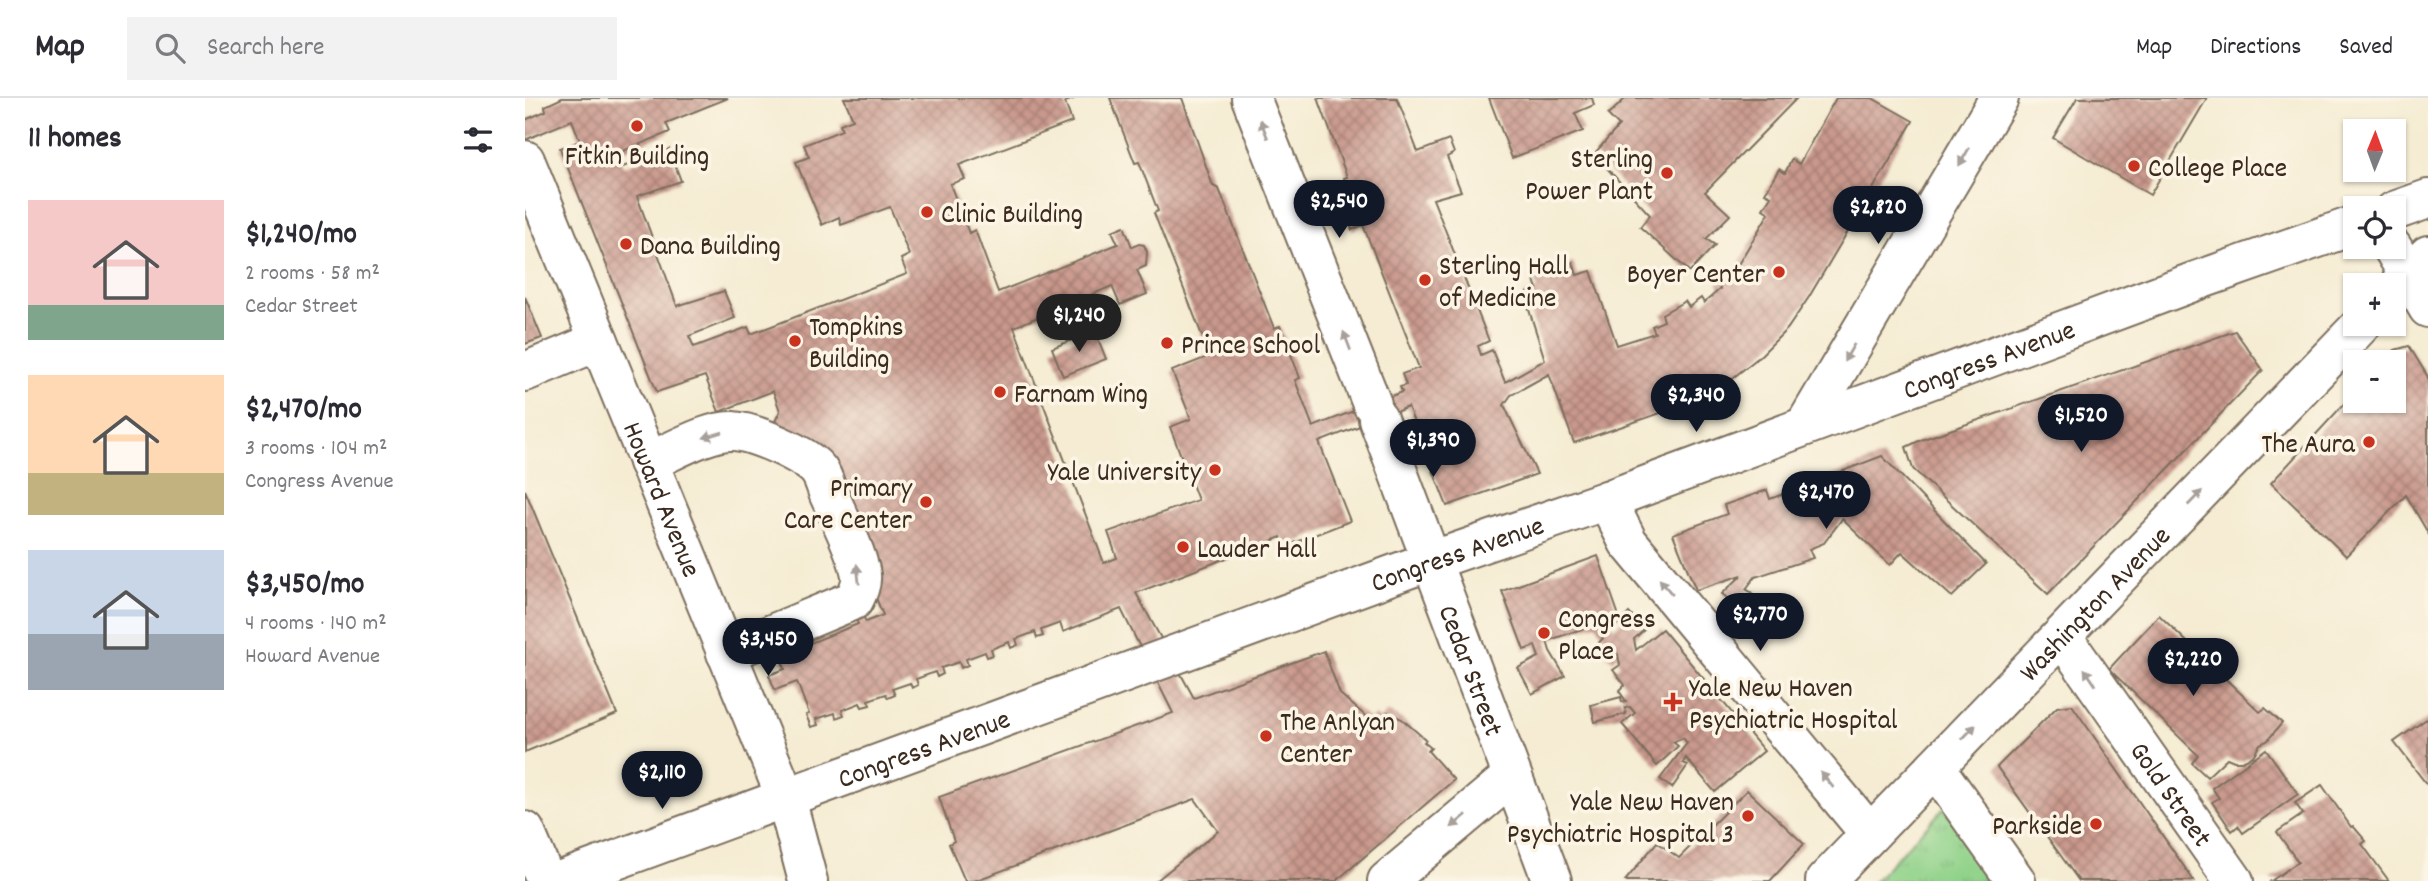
<!DOCTYPE html>
<html lang="en">
<head>
<meta charset="utf-8">
<style>
  :root { --surface:#fff; --page:#f2f2f3; --text:#2b2b33; --muted:#7c7c81; --line:#e1e1e2; --accent:#111827 }
  body { margin:0; font-family:Dekko,sans-serif; background:var(--page); color:var(--text); height:100vh; display:flex; flex-direction:column; font-size:26px; white-space:nowrap }
  * { box-sizing:border-box; margin:0 }
  p { font-size:23px; color:var(--muted) }
  .icon { flex:none; width:38px; height:38px; fill:none; stroke:currentColor; stroke-width:2; stroke-linecap:round; stroke-linejoin:round }
  .map { position:relative; flex:1; overflow:hidden }
  .details { display:flex; flex-direction:column; background:var(--surface); width:525px }
  .details>* { flex:none }
  .needle { width:46px; rotate:1deg }
  .controls { position:absolute; left:1818px; top:21px; display:grid; gap:14px }
  .controls a { display:grid; place-items:center; width:63px; height:63px; border-radius:0px; background:var(--surface); box-shadow:0 2px 5px #0004; font-size:35px }
  .price { position:absolute; translate:-50% -60px; padding:0 16px; border-radius:24px; background:var(--accent); color:#fff; font-size:23px; line-height:46px; filter:drop-shadow(0 2px 4px #0008) }
  .price::after { content:''; position:absolute; left:50%; top:42px; width:21px; height:16px; margin-left:-10px; background:inherit; clip-path:polygon(0 0,100% 0,50% 100%) }
  .price.active { background:#222; color:#fff }
  ul { padding:0; list-style:none }
  li { display:flex; align-items:center; gap:21px; height:175px; padding:0 28px }
  li span { display:grid; place-items:center; flex:none; width:196px; height:140px; border-radius:0px; color:#555 }
  li>.icon { margin-inline-start:auto }
  span .icon { width:84px; height:84px; fill:#fffc; stroke-width:1 }
  li b { font-size:30px }
  h2 { display:flex; justify-content:space-between; align-items:center; height:84px; padding:0 28px; font-size:30px }
  header { display:flex; align-items:center; gap:42px; box-sizing:border-box; height:98px; padding:0 35px; background:var(--surface); border-bottom:2px solid var(--line) }
  header strong { font-size:33px }
  nav { display:flex; gap:38px; margin-inline-start:auto; font-size:24px }
  .search { width:490px; height:63px; background:var(--page); display:flex; align-items:center; gap:18px; box-sizing:border-box; padding:0 24px; border-radius:0px; color:var(--muted); font-size:26px }
  main { display:flex; flex:1; min-height:0 }
  .map>svg:first-child { display:block }
  .park { fill:url(#park-tufts); stroke:#657e54; stroke-width:2 }
  .building { fill:url(#building-cross-hatch) }
  .lines { fill:none; stroke-linecap:round; stroke-linejoin:round }
  .minor-casing { stroke:#7c6e5d; stroke-width:42 }
  .major-casing { stroke:#7c6e5d; stroke-width:42 }
  .minor { stroke:#fff; stroke-width:38 }
  .major { stroke:#fff; stroke-width:38 }
  .oneway { fill:#a79f9a }
  .poi-dot { fill:#c8321e; stroke:#fcf5e5; stroke-width:2.5 }
  .labels { text-anchor:middle; stroke-width:7; stroke-linejoin:round; paint-order:stroke }
  .poi-label { font-size:28px; fill:#3b2a1e; stroke:#fcf5e5; text-anchor:start }
  .street-label { font-size:28px; fill:#3b2a1e; stroke:#fcf5e5 }
</style>
</head>
<body>
<header>
<strong>Map</strong>
<div class="search"><svg class="icon" aria-label="search" viewBox="0 0 24 24"><circle cx="10" cy="10" r="6"/><path d="M15 15l6 6"/></svg>Search here</div>
<nav><a>Map</a><a>Directions</a><a>Saved</a></nav>
</header>
<main>
<section class="details">
<h2>11 homes<svg class="icon" aria-label="filters" viewBox="0 0 24 24"><path d="M4 7h16M4 17h16"/><circle cx="9" cy="7" r="2"/><circle cx="15" cy="17" r="2"/></svg></h2>
<ul>
<li><span style="background:linear-gradient(#f6c9c9 75%,#7fa58c 0)"><svg class="icon" aria-label="home" viewBox="0 0 24 24"><path d="M3 11l9-7 9 7M6 9v11h12V9"/></svg></span><div><b>$1,240/mo</b><p>2 rooms · 58 m²</p><p>Cedar Street</p></div></li>
<li><span style="background:linear-gradient(#ffd9b3 70%,#c2b280 0)"><svg class="icon" aria-label="home" viewBox="0 0 24 24"><path d="M3 11l9-7 9 7M6 9v11h12V9"/></svg></span><div><b>$2,470/mo</b><p>3 rooms · 104 m²</p><p>Congress Avenue</p></div></li>
<li><span style="background:linear-gradient(#c9d6e8 60%,#9aa5b1 0)"><svg class="icon" aria-label="home" viewBox="0 0 24 24"><path d="M3 11l9-7 9 7M6 9v11h12V9"/></svg></span><div><b>$3,450/mo</b><p>4 rooms · 140 m²</p><p>Howard Avenue</p></div></li>
</ul>
</section>
<div class="map">
<svg width="1903" height="783" viewBox="0 0 1903 783">
  <defs>
    <pattern id="park-tufts" width="24" height="20" patternUnits="userSpaceOnUse" patternTransform="scale(1.75)"><rect width="24" height="20" fill="#8fd289"/><path d="M3 7l-1-3M5 7V3M7 7l1-3M15 17l-1-3M17 17v-4M19 17l1-3" fill="none" stroke="#7cb476"/></pattern>
    <pattern id="building-cross-hatch" width="8" height="8" patternUnits="userSpaceOnUse" patternTransform="scale(1.75)"><rect width="8" height="8" fill="#ca998d"/><path d="M0 0l8 8M0 8l8-8" fill="none" stroke="#a57d73"/></pattern>
  </defs>
  <rect width="100%" height="100%" fill="#fcf5e5"/>
  <filter id="ink" filterUnits="userSpaceOnUse"><feTurbulence type="fractalNoise" baseFrequency=".0143" numOctaves="2"/><feDisplacementMap in="SourceGraphic" scale="14" xChannelSelector="R" yChannelSelector="G"/><feConvolveMatrix kernelMatrix="1 2 1 2 8 2 1 2 1" color-interpolation-filters="sRGB"/></filter>
  <filter id="wash" filterUnits="userSpaceOnUse"><feTurbulence type="fractalNoise" baseFrequency=".00686" numOctaves="4" result="noise"/><feDisplacementMap in="SourceGraphic" scale="28" xChannelSelector="R" yChannelSelector="G"/><feGaussianBlur stdDeviation="1.57" result="paint"/><feColorMatrix in="noise" values="0 0 0 0 0 0 0 0 0 0 0 0 0 0 0 0 0 1.4 0 .05"/><feComposite in="paint" operator="in"/></filter>
  <g filter="url(#wash)">
    <rect width="100%" height="100%" fill="#f5ecd3"/>
    <polygon class="park" points="1419,710 1469,783 1349,783"/>
    <g id="blocks">
      <g class="building">
        <polygon points="37,0 203,0 141,25 145,34 93,55 98,69 144,51 156,83 112,98 152,208 199,193 210,220 164,238 169,249 223,229 226,236 382,176 376,161 384,157 365,109 316,127 314,119 297,127 271,64 284,59 279,47 317,32 315,26 328,21 319,0 551,0 540,4 547,24 434,67 440,81 425,86 444,135 450,132 473,194 593,146 587,133 599,128 607,149 614,146 619,147 622,154 621,168 612,172 622,196 595,207 587,188 489,229 579,465 592,460 583,434 673,402 645,329 666,321 647,273 685,258 629,115 633,113 614,64 610,65 585,0 657,0 688,88 694,91 749,230 755,228 775,280 770,282 788,329 877,294 875,289 881,287 877,276 894,270 838,127 827,132 815,96 824,94 819,80 822,79 793,0 872,0 893,54 924,42 929,55 922,59 936,93 908,101 964,243 953,248 956,257 967,252 980,284 1020,262 999,196 1012,191 1008,179 1048,164 1052,177 1066,173 1092,247 1130,235 1127,228 1139,223 1137,216 1160,203 1164,209 1176,200 1179,205 1195,191 1192,182 1197,176 1204,175 1206,178 1244,115 1238,111 1246,98 1240,95 1254,71 1260,75 1267,61 1274,66 1311,0 1347,0 1388,23 1284,199 1263,230 1234,259 1204,283 1170,303 1049,345 1024,276 986,297 979,307 1012,376 922,408 883,309 878,311 794,344 825,423 759,449 756,439 611,495 669,600 799,553 815,596 845,622 849,618 855,621 862,614 877,621 901,642 899,644 906,650 903,653 929,682 811,783 631,783 693,733 670,701 449,783 440,783 424,746 429,743 414,699 648,615 596,511 538,534 535,525 516,532 518,538 512,540 510,534 491,541 493,547 486,550 484,544 466,551 468,557 462,559 460,554 441,561 443,567 436,570 434,564 416,570 418,576 412,579 410,574 391,581 393,587 387,590 385,585 367,591 370,597 363,600 361,596 343,602 345,607 337,609 335,605 317,612 319,617 311,620 310,615 291,621 293,627 286,629 281,617 284,616 272,584 250,592 244,577 260,571 255,557 333,526 331,521 338,518 341,524 358,517 288,347 244,336 255,313 248,293 194,314 180,278 132,294 35,50 55,43 47,22 0,42 0,22 21,13 20,8"/>
        <polygon points="964,0 1067,0 1069,7 1050,15 1058,33 987,60"/>
        <polygon points="1101,0 1272,0 1180,94 1205,117 1181,141 1190,147 1165,174 1115,129 1125,117 1069,56 1094,28 1083,17"/>
        <polygon points="1552,0 1682,0 1625,97 1528,40"/>
        <polygon points="0,199 17,240 0,246"/>
        <polygon points="570,233 581,261 538,278 527,250"/>
        <polygon points="1710,233 1738,272 1523,496 1388,371 1381,349 1396,342"/>
        <polygon points="1884,248 1903,279 1903,435 1881,397 1821,458 1746,385 1830,294 1830,303 1869,303 1869,264 1858,264 1870,252"/>
        <polygon points="1357,358 1461,466 1427,499 1377,454 1365,467 1317,421 1299,445 1284,451 1288,460 1230,479 1221,491 1227,495 1213,508 1197,496 1217,477 1171,492 1148,436 1202,416 1199,407 1242,392 1245,401"/>
        <polygon points="0,392 92,616 0,654"/>
        <polygon points="1073,458 1094,518 1084,521 1089,530 1104,515 1119,532 1109,541 1111,552 1137,531 1239,653 1190,694 1161,660 1158,665 1163,667 1147,690 1135,681 1162,645 1158,640 1148,644 1153,648 1132,668 1097,626 1110,615 1105,609 1100,610 1101,616 1070,624 1066,607 1096,599 1097,604 1101,603 1094,593 1100,587 1088,572 1095,567 1093,557 1088,563 1072,547 1079,539 1071,526 1022,543 1025,553 1040,578 1007,596 993,570 1014,559 1010,548 999,552 977,493"/>
        <polygon points="1634,517 1735,614 1740,610 1757,625 1742,643 1735,646 1728,658 1717,663 1709,663 1702,660 1682,679 1667,665 1673,657 1584,571"/>
        <polygon points="1547,607 1669,783 1554,783 1472,669 1532,609"/>
        <polygon points="1903,620 1903,688 1869,644"/>
        <polygon points="1741,651 1773,696 1718,735 1713,728 1707,733 1687,704 1694,700 1687,690"/>
        <polygon points="1797,687 1826,729 1828,728 1841,743 1837,746 1864,783 1746,783 1773,764 1752,734 1778,716 1770,705"/>
        <polygon points="1222,692 1279,746 1245,783 1100,783 1132,744 1154,760"/>
      </g>
    </g>
  </g>
  <g filter="url(#ink)">
    <use href="#blocks" fill-opacity="0" stroke="#7c6e5d" stroke-width="2"/>
    <g class="lines">
      <g class="minor-casing">
        <g id="minor">
          <polyline points="726,0 847,306"/>
          <polyline points="1867,149 1903,210"/>
          <polyline points="0,274 74,243"/>
          <path id="s1" d="M853 321 1027 783"/>
          <path d="M123 364C147 354 183 332 208 333 228 334 283 357 294 373 299 380 301 390 304 397 314 419 332 454 336 477 337 486 333 494 329 502L201 555"/>
          <polyline points="1082,402 1103,444 1345,736"/>
          <path id="s2" d="M1537 538 1709 783"/>
          <polyline points="1410,669 1491,783"/>
          <polyline points="0,733 21,783"/>
          <polyline points="862,783 986,679"/>
        </g>
      </g>
      <g class="major-casing">
        <g id="major">
          <path id="s3" d="M0 62 261 700 283 783"/>
          <polyline points="1869,113 1903,101"/>
          <polyline points="1869,193 1903,157"/>
          <polyline points="1281,326 1474,0"/>
          <path id="s4" d="M34 783 883 471 1082 402 1668 184 1830 127"/>
          <path id="s5" d="M1300 783 1837 226"/>
        </g>
      </g>
      <use href="#minor" class="minor"/>
      <use href="#major" class="major"/>
    </g>
    <defs><path id="oneway-solid" d="M-6-.8H1V-3.2L6.5 0L1 3.2V.8H-6Z" transform="scale(1.75)"/></defs>
    <g class="oneway">
      <use href="#oneway-solid" transform="translate(739 31) rotate(-112)"/>
      <use href="#oneway-solid" transform="translate(1439 59) rotate(120)"/>
      <use href="#oneway-solid" transform="translate(822 243) rotate(-111)"/>
      <use href="#oneway-solid" transform="translate(1324 255) rotate(120)"/>
      <use href="#oneway-solid" transform="translate(188 337) rotate(164)"/>
      <use href="#oneway-solid" transform="translate(1670 400) rotate(-46)"/>
      <use href="#oneway-solid" transform="translate(333 476) rotate(-97)"/>
      <use href="#oneway-solid" transform="translate(1141 489) rotate(-130)"/>
      <use href="#oneway-solid" transform="translate(1565 579) rotate(-125)"/>
      <use href="#oneway-solid" transform="translate(1444 634) rotate(-46)"/>
      <use href="#oneway-solid" transform="translate(1302 682) rotate(-130)"/>
      <use href="#oneway-solid" transform="translate(934 723) rotate(140)"/>
    </g>
  </g>
  <g class="poi-dot">
    <circle cx="112" cy="28" r="7"/>
    <circle cx="1609" cy="68" r="7"/>
    <circle cx="1142" cy="75" r="7"/>
    <circle cx="402" cy="114" r="7"/>
    <circle cx="101" cy="146" r="7"/>
    <circle cx="1254" cy="174" r="7"/>
    <circle cx="900" cy="182" r="7"/>
    <circle cx="270" cy="243" r="7"/>
    <circle cx="642" cy="245" r="7"/>
    <circle cx="475" cy="294" r="7"/>
    <circle cx="1844" cy="344" r="7"/>
    <circle cx="690" cy="372" r="7"/>
    <circle cx="401" cy="404" r="7"/>
    <circle cx="658" cy="449" r="7"/>
    <circle cx="1019" cy="535" r="7"/>
    <path d="M1144.5 593.5h7v7h7v7h-7v7h-7v-7h-7v-7h7z"/>
    <circle cx="741" cy="638" r="7"/>
    <circle cx="1223" cy="718" r="7"/>
    <circle cx="1571" cy="726" r="7"/>
  </g>
  <g class="labels">
    <g class="poi-label">
      <text x="112" y="66" text-anchor="middle">Fitkin Building</text>
      <text x="1128" y="69" text-anchor="end">Sterling<tspan x="1128" dy="32">Power Plant</tspan></text>
      <text x="1623" y="78">College Place</text>
      <text x="416" y="124">Clinic Building</text>
      <text x="115" y="156">Dana Building</text>
      <text x="914" y="176">Sterling Hall<tspan x="914" dy="32">of Medicine</tspan></text>
      <text x="1240" y="184" text-anchor="end">Boyer Center</text>
      <text x="284" y="237">Tompkins<tspan x="284" dy="32">Building</tspan></text>
      <text x="656" y="255">Prince School</text>
      <text x="489" y="304">Farnam Wing</text>
      <text x="1830" y="354" text-anchor="end">The Aura</text>
      <text x="676" y="382" text-anchor="end">Yale University</text>
      <text x="387" y="398" text-anchor="end">Primary<tspan x="387" dy="32">Care Center</tspan></text>
      <text x="672" y="459">Lauder Hall</text>
      <text x="1033" y="529">Congress<tspan x="1033" dy="32">Place</tspan></text>
      <text x="1164" y="598">Yale New Haven<tspan x="1164" dy="32">Psychiatric Hospital</tspan></text>
      <text x="755" y="632">The Anlyan<tspan x="755" dy="32">Center</tspan></text>
      <text x="1209" y="712" text-anchor="end">Yale New Haven<tspan x="1209" dy="32">Psychiatric Hospital 3</tspan></text>
      <text x="1557" y="736" text-anchor="end">Parkside</text>
    </g>
    <g class="street-label">
      <text dy="10" stroke="none"><textPath href="#s4" startOffset="1522">Congress Avenue</textPath></text>
      <text dy="10" stroke="none"><textPath href="#s3" startOffset="366">Howard Avenue</textPath></text>
      <text dy="10" stroke="none"><textPath href="#s4" startOffset="956">Congress Avenue</textPath></text>
      <text dy="10" stroke="none"><textPath href="#s5" startOffset="387">Washington Avenue</textPath></text>
      <text dy="10" stroke="none"><textPath href="#s1" startOffset="268">Cedar Street</textPath></text>
      <text dy="10" stroke="none"><textPath href="#s4" startOffset="388">Congress Avenue</textPath></text>
      <text dy="10" stroke="none"><textPath href="#s2" startOffset="192">Gold Street</textPath></text>
    </g>
  </g>
</svg>
<div class="controls">
<a><svg class="needle" viewBox="-14 -14 28 28"><path d="M0-13l5 13h-10z" fill="#e53935"/><path d="M0 13l5-13h-10z" fill="#7c7c81"/></svg></a>
<a><svg class="icon" aria-label="locate" viewBox="0 0 24 24"><circle cx="12" cy="12" r="6"/><path d="M12 2v4M12 18v4M2 12h4M18 12h4"/></svg></a>
<a>+</a>
<a>−</a>
</div>
<b class="price" style="left:814px;top:142px">$2,540</b>
<b class="price" style="left:1353px;top:148px">$2,820</b>
<b class="price active" style="left:554px;top:256px">$1,240</b>
<b class="price" style="left:1171px;top:336px">$2,340</b>
<b class="price" style="left:1556px;top:356px">$1,520</b>
<b class="price" style="left:908px;top:381px">$1,390</b>
<b class="price" style="left:1301px;top:433px">$2,470</b>
<b class="price" style="left:1235px;top:555px">$2,770</b>
<b class="price" style="left:243px;top:580px">$3,450</b>
<b class="price" style="left:1668px;top:600px">$2,220</b>
<b class="price" style="left:137px;top:713px">$2,110</b>
</div>
</main>
</body>
</html>
